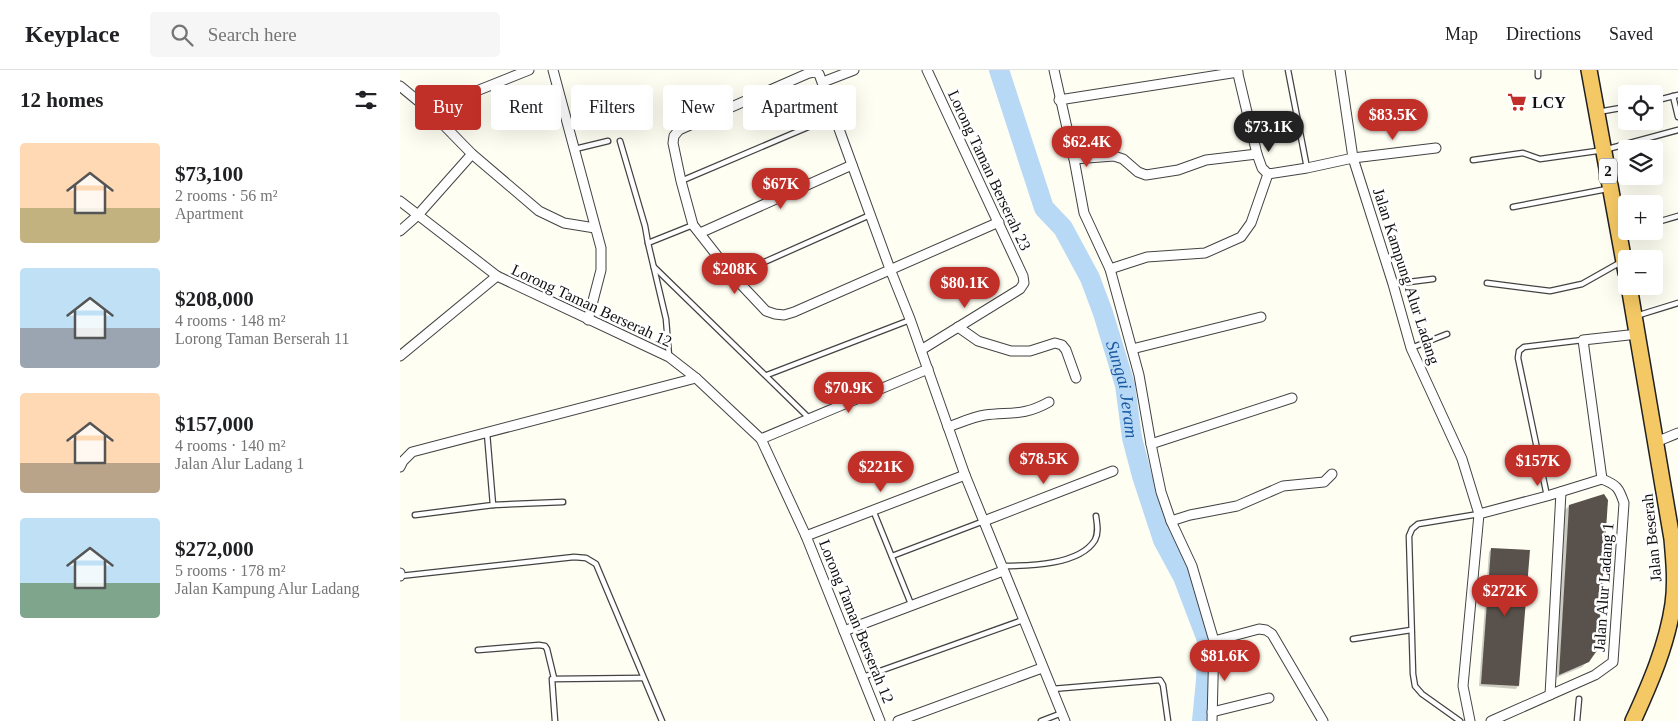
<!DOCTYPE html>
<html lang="en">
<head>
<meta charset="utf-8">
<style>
  :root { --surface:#fff; --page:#f6f6f6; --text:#202124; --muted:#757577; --line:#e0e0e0; --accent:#c02f28 }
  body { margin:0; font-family:"Times New Roman",serif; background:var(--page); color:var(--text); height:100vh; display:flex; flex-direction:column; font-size:19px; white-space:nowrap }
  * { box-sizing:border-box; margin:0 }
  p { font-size:16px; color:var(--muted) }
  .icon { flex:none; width:28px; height:28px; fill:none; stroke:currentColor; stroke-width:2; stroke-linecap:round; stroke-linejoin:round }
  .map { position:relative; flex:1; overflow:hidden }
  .details { display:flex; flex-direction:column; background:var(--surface); width:400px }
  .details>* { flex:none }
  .top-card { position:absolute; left:15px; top:15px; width:475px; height:45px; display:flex; gap:10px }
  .fabs { position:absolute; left:1218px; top:15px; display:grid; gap:10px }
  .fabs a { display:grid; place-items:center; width:45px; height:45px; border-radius:5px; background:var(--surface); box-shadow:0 5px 20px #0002; font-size:25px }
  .price { position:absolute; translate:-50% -42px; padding:0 11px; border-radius:18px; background:var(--accent); color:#fff; font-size:16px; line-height:32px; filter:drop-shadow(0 1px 2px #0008) }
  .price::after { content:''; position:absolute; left:50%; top:30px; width:15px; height:11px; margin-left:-8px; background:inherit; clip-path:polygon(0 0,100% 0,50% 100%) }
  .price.selected { background:#222; color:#fff }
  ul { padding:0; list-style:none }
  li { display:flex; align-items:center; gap:15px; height:125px; padding:0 20px }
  li span { display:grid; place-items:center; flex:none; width:140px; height:100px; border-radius:5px; color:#555 }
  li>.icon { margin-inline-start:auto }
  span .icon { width:60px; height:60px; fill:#fffc; stroke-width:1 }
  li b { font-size:21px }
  h2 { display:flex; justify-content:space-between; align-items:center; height:60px; padding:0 20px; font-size:21px }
  .chip { padding:0 18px; border-radius:5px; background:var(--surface); box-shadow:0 5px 20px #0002; font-size:18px; line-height:45px }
  .chip.selected { background:var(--accent); color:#fff }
  header { display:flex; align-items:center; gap:30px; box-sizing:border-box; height:70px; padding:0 25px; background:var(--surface); border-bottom:1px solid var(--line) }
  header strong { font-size:24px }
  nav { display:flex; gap:28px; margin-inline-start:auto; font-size:18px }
  .search { width:350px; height:45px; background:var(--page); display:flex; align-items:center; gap:12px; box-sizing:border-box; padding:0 18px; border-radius:5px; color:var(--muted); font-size:19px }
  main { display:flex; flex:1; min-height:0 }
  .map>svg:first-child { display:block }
  .shadow { fill:#0003 }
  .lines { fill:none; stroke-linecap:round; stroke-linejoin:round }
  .river { stroke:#b8d9f6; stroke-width:20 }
  .building { fill:#59524c }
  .service-casing { stroke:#434343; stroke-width:7 }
  .minor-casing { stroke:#434343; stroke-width:11 }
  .trunk-casing { stroke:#212121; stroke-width:18 }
  .service { stroke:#fff; stroke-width:4.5 }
  .minor { stroke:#fff; stroke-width:9 }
  .trunk { stroke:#f4c864; stroke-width:15 }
  .labels { text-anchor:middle; stroke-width:5; stroke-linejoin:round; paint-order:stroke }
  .shield { fill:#fff; stroke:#585858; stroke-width:1 }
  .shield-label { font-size:15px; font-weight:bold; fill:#101010 }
  .poi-label { font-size:16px; font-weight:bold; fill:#101010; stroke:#fff; text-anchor:start }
  .street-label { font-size:16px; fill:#101010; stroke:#fff }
  .water-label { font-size:18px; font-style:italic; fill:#1959a2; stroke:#fff }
</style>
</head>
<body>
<header>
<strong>Keyplace</strong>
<div class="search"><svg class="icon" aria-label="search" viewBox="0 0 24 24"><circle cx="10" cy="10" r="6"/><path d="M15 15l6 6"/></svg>Search here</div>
<nav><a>Map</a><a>Directions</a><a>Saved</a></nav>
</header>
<main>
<section class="details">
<h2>12 homes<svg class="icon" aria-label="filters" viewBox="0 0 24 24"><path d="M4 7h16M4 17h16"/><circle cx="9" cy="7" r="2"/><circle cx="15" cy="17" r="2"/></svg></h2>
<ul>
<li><span style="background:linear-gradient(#ffd9b3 65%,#c2b280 0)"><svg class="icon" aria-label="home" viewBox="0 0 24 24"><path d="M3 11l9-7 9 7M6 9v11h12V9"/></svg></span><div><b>$73,100</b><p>2 rooms · 56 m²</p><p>Apartment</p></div></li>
<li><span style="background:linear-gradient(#bfe0f5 60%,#9aa5b1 0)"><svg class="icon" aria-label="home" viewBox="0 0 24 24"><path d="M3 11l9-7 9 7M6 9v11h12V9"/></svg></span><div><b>$208,000</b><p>4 rooms · 148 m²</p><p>Lorong Taman Berserah 11</p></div></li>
<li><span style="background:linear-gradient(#ffd9b3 70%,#b9a48a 0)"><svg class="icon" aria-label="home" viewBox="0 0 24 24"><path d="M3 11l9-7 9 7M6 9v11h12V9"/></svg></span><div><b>$157,000</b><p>4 rooms · 140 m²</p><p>Jalan Alur Ladang 1</p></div></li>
<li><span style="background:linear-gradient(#bfe0f5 65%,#7fa58c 0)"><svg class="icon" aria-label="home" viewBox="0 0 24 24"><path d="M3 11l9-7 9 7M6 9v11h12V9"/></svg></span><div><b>$272,000</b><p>5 rooms · 178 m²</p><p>Jalan Kampung Alur Ladang</p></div></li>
</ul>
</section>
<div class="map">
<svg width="1278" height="651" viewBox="0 0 1278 651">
  <rect width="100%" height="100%" fill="#fffef3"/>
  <g class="shadow">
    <polygon points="1169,436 1188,591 1182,597 1153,609 1163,442"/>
    <polygon points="1091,479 1118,616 1116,619 1079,616 1089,482"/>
  </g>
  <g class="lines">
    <path class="river" id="s1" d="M599 0 644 138 663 158 690 208 703 243 725 315 732 368 742 406 763 470 783 507 807 570 806 610 802 651"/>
  </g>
  <g class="building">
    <polygon points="1204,424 1208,430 1198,579 1189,592 1159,605 1169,435"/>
    <polygon points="1091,478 1130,480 1119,616 1081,614"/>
  </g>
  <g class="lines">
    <g class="service-casing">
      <g id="service">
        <polyline points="888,0 907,98"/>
        <polyline points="1138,6 1138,0"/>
        <polyline points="1273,26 1278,47"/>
        <polyline points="1254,31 1278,25"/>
        <polyline points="1198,42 1226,37"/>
        <polyline points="220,71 245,156 248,173 266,249 269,286"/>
        <polyline points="175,79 208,71"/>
        <polyline points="1073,90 1123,83 1140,89 1204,80 1278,60"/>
        <polyline points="281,111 434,46"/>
        <polyline points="1113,137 1207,119"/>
        <polyline points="1254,153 1278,146"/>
        <polyline points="248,173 293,155"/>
        <polyline points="254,197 409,348"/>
        <polyline points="333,206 470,145"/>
        <polyline points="1087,213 1150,221 1182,214 1221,192"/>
        <polyline points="993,214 1033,209"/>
        <polyline points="1236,246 1278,233"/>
        <polyline points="1011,278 1047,264"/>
        <polyline points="367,305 510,250"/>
        <polyline points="1147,426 1118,288 1119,281 1124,277 1183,270"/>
        <polyline points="93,435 163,432"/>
        <polyline points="473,440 511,534"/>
        <polyline points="15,445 93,435 87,363"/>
        <polyline points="492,486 584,451"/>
        <path d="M603 496C629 496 680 495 695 470 699 462 697 454 696 446"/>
        <polyline points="0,506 174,487 186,488 196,494 262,651"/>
        <polyline points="953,569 1011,560"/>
        <polyline points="78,580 139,575 145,576 147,579 154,608"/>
        <polyline points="463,607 623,550"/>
        <polyline points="652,619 760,610 763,615 768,651"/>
        <polyline points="155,651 152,609 243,608"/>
        <polyline points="641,651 662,643"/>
        <polyline points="1060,651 1022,624 1015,616 1013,604 1009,466 1012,459 1018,454 1079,444"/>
        <polyline points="1177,651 1179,629"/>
      </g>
    </g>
    <g class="minor-casing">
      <g id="minor">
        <polyline points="153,0 201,178 201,200 188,250"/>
        <polyline points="654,0 674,89 684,143 710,199 739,305 751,374 761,422 771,451 792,496 814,571 812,651"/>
        <polyline points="837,0 857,84 862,98 868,104 907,98 953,88 1036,78"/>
        <polyline points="940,0 953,88 993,214 1011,278 1062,389 1079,444 1063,616 1070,651"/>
        <polyline points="423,12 454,0"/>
        <polyline points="0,16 29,40 72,84 139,141 164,153 195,158"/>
        <polyline points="659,30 838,2"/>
        <polyline points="29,40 129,0"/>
        <polyline points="674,89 714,86 723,89 738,102 746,105 778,100 806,90 857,84"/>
        <polyline points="0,131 97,206 269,287 296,308 361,369 406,466 480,651"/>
        <polyline points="599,152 394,242 384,245 375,244 366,241 333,206 293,155 281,111 273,73 274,66 279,60 409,3 414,2 419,4 490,199 510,249 565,405 665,651"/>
        <polyline points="0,161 17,146 72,84"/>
        <polyline points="300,163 452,95"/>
        <polyline points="710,199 747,187 805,183 841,167 851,153 868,104"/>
        <polyline points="558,257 578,271 611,281 630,281 655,273 662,275 666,280 676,308"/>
        <polyline points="732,279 861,247"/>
        <polyline points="521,280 620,219 624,213 623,206 527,0"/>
        <polyline points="0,286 97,206"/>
        <path d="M548 357C560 353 572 347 585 345 611 342 624 346 649 332"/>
        <polyline points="361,369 528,299"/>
        <polyline points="1256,372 1278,363"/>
        <polyline points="751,374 892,328"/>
        <polyline points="0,397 3,391 12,382 296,308"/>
        <polyline points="1202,409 1183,270 1238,264"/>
        <polyline points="1079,444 1147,426 1202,409"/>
        <polyline points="584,451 713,401"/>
        <polyline points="771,451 790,445 837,436 883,416 924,412 932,404"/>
        <polyline points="406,466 565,405"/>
        <polyline points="0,503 0,506"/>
        <polyline points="444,561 603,501"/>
        <polyline points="814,571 859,559 866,560 872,564 923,651"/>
        <polyline points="1150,625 1161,422"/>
        <polyline points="812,642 869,628"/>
        <polyline points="498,651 642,598"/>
        <path d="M1091 651 1195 605 1213 592 1224 433C1219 418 1217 415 1202 409"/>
      </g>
    </g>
    <g class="trunk-casing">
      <g id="trunk">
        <polyline points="1189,0 1226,203"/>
        <path d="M1229 216 1272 469C1274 491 1276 513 1273 534 1267 575 1250 614 1233 651"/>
      </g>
    </g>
    <use href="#service" class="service"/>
    <use href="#minor" class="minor"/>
    <use href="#trunk" class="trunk"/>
  </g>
  <defs>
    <g id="supermarket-bare" transform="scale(1.5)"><path d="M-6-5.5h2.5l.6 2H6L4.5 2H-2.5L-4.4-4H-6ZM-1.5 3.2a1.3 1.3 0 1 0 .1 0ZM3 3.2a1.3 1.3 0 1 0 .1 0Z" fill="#c02f28" stroke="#fff" stroke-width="2.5" paint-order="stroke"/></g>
  </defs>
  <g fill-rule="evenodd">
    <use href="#supermarket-bare" x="1117" y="32"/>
  </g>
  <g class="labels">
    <rect class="shield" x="1199" y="88.5" width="18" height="25" rx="4"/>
    <g class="shield-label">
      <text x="1208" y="106">2</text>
    </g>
    <g class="poi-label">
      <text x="1132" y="38">LCY</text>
    </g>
    <g class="street-label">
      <text transform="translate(590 100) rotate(65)" y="6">Lorong Taman Berserah 23</text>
      <text transform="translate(1007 206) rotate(72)" y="6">Jalan Kampung Alur Ladang</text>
      <text transform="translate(192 235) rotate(25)" y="6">Lorong Taman Berserah 12</text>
      <text transform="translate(1251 468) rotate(-96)" y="6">Jalan Beserah</text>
      <text transform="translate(1203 517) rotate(-86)" y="6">Jalan Alur Ladang 1</text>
      <text transform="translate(457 551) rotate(68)" y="6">Lorong Taman Berserah 12</text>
    </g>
    <g class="water-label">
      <text dy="6" stroke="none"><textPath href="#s1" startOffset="346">Sungai Jeram</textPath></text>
    </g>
  </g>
</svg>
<div class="fabs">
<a><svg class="icon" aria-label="locate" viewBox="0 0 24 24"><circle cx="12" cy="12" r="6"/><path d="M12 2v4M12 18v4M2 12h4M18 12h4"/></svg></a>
<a><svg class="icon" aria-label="layers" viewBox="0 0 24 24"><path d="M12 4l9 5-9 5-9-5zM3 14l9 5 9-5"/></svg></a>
<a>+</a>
<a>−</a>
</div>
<b class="price" style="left:993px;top:71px">$83.5K</b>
<b class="price selected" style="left:869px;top:83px">$73.1K</b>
<b class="price" style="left:687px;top:98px">$62.4K</b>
<b class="price" style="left:381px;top:140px">$67K</b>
<b class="price" style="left:335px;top:225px">$208K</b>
<b class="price" style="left:565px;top:239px">$80.1K</b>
<b class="price" style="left:449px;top:344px">$70.9K</b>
<b class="price" style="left:644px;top:415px">$78.5K</b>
<b class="price" style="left:1138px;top:417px">$157K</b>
<b class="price" style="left:481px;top:423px">$221K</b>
<b class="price" style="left:1105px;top:547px">$272K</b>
<b class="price" style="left:825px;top:612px">$81.6K</b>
<div class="top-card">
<a class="chip selected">Buy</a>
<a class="chip">Rent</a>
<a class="chip">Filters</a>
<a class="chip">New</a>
<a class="chip">Apartment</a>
</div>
</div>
</main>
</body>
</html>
